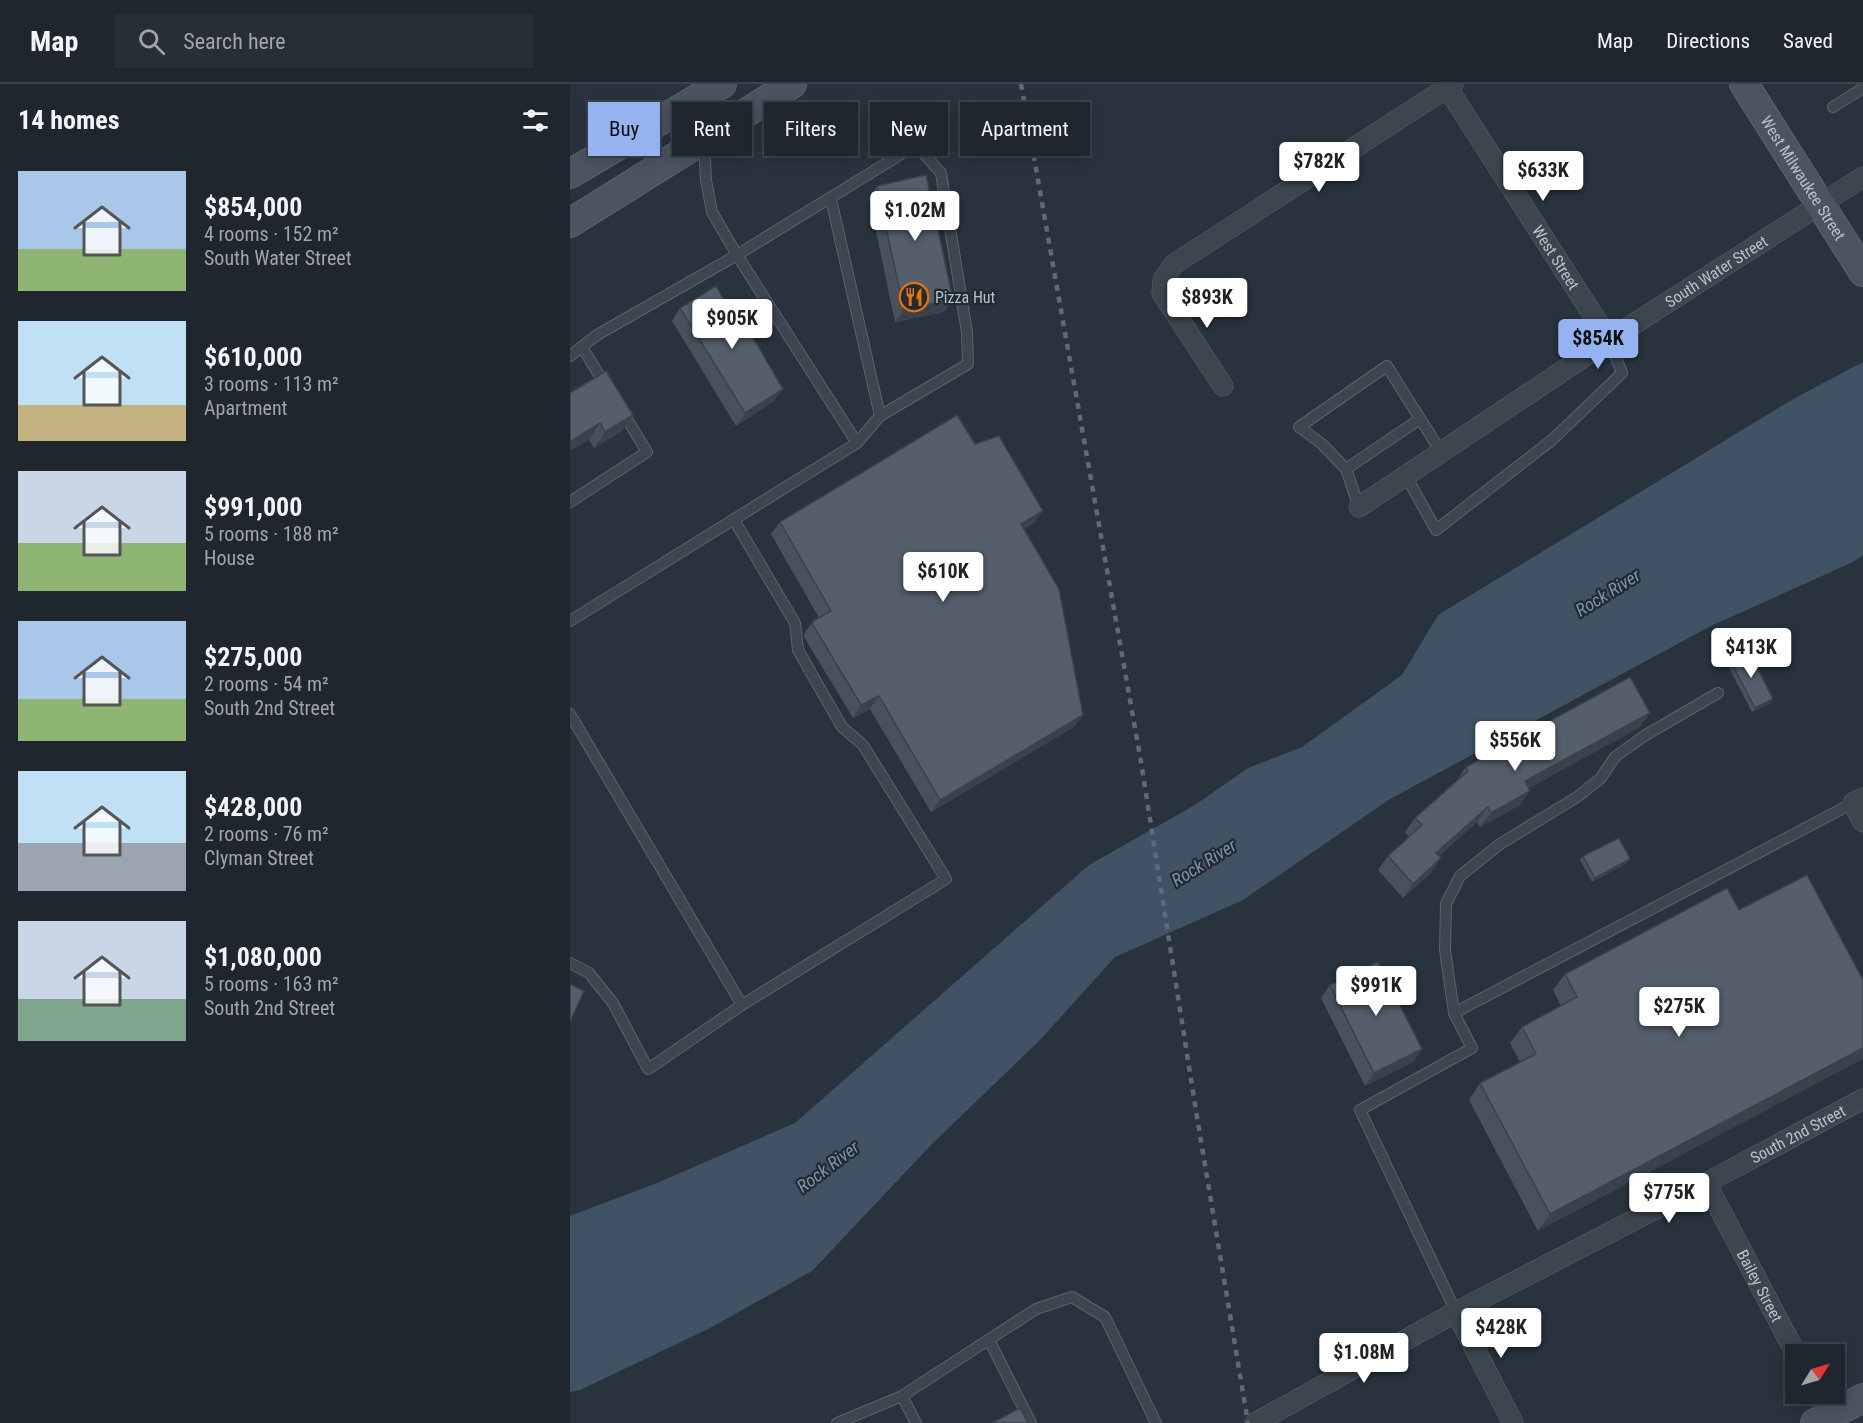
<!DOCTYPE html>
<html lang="en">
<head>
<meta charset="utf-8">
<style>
  :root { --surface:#1f262e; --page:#272e36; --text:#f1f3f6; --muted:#a1a5aa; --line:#3c434a; --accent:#95b2f1 }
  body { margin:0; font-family:"Roboto Condensed",sans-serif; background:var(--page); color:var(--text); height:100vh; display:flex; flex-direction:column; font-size:22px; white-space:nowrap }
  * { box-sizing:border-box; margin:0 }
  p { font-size:20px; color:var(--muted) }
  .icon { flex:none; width:33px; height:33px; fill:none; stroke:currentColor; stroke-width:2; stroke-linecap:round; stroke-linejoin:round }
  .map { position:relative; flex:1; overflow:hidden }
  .sheet { display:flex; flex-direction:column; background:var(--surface); width:570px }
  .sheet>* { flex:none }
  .hud { position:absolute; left:18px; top:18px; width:570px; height:54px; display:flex; gap:12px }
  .needle { width:39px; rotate:53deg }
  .controls { position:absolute; left:1215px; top:1260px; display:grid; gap:12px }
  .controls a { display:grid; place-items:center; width:60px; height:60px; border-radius:0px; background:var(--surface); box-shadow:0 3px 15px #0003,0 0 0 2px var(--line); font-size:30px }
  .price { position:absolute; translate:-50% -51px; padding:0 14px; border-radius:6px; background:#fff; color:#222; font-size:20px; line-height:39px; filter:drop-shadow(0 2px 3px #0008) }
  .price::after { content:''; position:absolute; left:50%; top:36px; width:18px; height:14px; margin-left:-9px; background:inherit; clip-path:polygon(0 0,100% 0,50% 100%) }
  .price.current { background:var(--accent); color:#111 }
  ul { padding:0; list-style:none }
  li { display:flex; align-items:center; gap:18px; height:150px; padding:0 18px }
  li span { display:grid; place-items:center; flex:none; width:168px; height:120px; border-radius:0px; color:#555 }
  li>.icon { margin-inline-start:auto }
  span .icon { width:72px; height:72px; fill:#fffc; stroke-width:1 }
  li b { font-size:26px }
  h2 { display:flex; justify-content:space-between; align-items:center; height:72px; padding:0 18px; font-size:26px }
  .chip { padding:0 21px; border-radius:0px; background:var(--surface); box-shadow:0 3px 15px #0003,0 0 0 2px var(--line); font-size:21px; line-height:54px }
  .chip.current { background:var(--accent); color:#111 }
  header { display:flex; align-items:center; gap:36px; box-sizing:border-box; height:84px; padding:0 30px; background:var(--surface); border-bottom:2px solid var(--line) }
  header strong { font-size:28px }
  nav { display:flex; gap:33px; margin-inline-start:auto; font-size:21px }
  .search { width:420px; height:54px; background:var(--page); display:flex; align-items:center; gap:15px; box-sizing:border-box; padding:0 21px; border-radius:0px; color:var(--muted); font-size:22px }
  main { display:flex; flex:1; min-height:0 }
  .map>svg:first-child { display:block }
  .water { fill:#415265 }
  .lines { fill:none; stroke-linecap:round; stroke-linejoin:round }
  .lane-casing { stroke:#5b636c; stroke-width:12 }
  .street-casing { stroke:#5b636c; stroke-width:21 }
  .secondary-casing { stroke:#5b636c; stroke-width:30 }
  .lane { stroke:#3d454e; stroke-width:10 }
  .street { stroke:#3d454e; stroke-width:20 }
  .secondary { stroke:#4c5461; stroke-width:28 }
  .rail { stroke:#606975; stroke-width:4.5; stroke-dasharray:6 6; stroke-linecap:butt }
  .wall { fill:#49515c }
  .shaded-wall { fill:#3c424b }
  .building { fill:#555e6b; stroke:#3c424b; stroke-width:1.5 }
  .labels { text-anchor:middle; stroke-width:4.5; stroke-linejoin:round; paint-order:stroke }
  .street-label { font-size:16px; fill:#b9c0c9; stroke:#222a33 }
  .poi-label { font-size:16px; fill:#b9c0c9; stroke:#222a33; text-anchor:start }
  .water-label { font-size:18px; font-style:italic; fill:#7e92a8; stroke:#222a33 }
</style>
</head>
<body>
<header>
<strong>Map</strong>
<div class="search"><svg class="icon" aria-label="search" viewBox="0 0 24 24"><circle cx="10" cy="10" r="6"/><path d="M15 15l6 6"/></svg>Search here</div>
<nav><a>Map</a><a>Directions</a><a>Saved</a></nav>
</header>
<main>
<section class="sheet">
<h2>14 homes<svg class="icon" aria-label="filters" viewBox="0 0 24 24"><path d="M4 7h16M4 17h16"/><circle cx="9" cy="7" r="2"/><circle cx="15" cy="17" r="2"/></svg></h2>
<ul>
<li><span style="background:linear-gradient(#a9c7e8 65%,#8fb573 0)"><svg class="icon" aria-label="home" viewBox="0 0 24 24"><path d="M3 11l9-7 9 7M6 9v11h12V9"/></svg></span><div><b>$854,000</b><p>4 rooms · 152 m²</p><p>South Water Street</p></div></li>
<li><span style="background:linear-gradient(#bfe0f5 70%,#c2b280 0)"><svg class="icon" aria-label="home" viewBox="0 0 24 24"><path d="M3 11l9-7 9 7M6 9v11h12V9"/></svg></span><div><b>$610,000</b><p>3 rooms · 113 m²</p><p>Apartment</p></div></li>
<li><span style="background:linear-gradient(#c9d6e8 60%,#8fb573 0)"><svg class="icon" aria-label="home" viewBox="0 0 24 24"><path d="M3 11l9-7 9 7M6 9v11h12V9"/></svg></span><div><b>$991,000</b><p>5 rooms · 188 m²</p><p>House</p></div></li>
<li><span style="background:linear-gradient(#a9c7e8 65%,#8fb573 0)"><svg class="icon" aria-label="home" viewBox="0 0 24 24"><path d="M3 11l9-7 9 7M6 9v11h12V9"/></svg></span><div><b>$275,000</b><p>2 rooms · 54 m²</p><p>South 2nd Street</p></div></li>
<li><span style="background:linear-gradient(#bfe0f5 60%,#9aa5b1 0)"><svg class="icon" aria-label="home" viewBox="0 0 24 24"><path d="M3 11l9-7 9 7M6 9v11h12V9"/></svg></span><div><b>$428,000</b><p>2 rooms · 76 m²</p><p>Clyman Street</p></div></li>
<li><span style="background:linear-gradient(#c9d6e8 65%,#7fa58c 0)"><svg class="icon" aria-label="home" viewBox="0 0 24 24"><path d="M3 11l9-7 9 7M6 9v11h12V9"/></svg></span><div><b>$1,080,000</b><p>5 rooms · 163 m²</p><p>South 2nd Street</p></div></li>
</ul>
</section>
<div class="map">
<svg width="1293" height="1339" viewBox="0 0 1293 1339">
  <rect width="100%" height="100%" fill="#29333e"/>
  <polygon class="water" points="1293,278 1293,471 1283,478 1141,542 820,715 673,816 545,873 470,956 362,1060 242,1187 138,1245 10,1306 0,1308 0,1132 87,1099 225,1039 519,781 625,721 678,684 732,663 832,591 868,531 1225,314"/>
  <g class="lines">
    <g class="lane-casing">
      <g id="lane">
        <polyline points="1263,23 1293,4"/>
        <polyline points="261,115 310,332"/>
        <polyline points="12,263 37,304"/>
        <polyline points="0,272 27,251 167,171 346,61 371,89 397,248 398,280 310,332 287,359"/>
        <polyline points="776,385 850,335"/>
        <polyline points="836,392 866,446 982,356 1052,289 1039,256"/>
        <polyline points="0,418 77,368 52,327"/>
        <polyline points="789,423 776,385 752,360 729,343 817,282 871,368"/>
        <polyline points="0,537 287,359 167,171 142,128 136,96 134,59"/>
        <polyline points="0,630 172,921"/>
        <polyline points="0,879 19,889 43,919 78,985 172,921 376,795 293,661 272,643 228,566 225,539 164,436"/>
        <polyline points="884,929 875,866 876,820 890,792 930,760 1007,713 1030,695 1045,673 1074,652 1148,609"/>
        <polyline points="886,1228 790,1026 902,964 884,929 1283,719"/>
        <polyline points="419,1256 461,1339"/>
        <polyline points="332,1312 346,1339"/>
        <polyline points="267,1339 332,1312 466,1225 502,1213 535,1233 586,1339"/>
      </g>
    </g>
    <g class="street-casing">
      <g id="street">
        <path id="s1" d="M875 0 1039 256"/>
        <polyline points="653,302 592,209 593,196 604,180 883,0"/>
        <path id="s2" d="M789 423 1039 256 1293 93"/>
        <polyline points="1293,714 1283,719 1293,738"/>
        <path id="s3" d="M1136 1099 1226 1270"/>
        <polyline points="886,1228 943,1339"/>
        <polyline points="1247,1310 1262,1339"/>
        <path id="s4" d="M685 1339 886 1228 1136 1099 1293 1015"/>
      </g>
    </g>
    <g class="secondary-casing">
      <g id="secondary">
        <path id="s5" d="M1174 0 1293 188"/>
        <polyline points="0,90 152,0"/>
        <polyline points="0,139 222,0"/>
        <polyline points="1245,1339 1293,1314"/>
      </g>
    </g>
    <use href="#lane" class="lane"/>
    <use href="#street" class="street"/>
    <use href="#secondary" class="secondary"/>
    <polyline class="rail" points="451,0 571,678 626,1027 678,1339"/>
  </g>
  <g class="wall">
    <polygon points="307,102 374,228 325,238 299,114"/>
    <polygon points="110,224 204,317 166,342 102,237"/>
    <polygon points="0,309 63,331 51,348 24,364 19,356"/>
    <polygon points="405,360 464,439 454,445 513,631 504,643 361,728 300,625 283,634 234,553 234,550 243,537 249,534 201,450 210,438"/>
    <polygon points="1160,576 1203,615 1200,619 1182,628 1157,580"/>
    <polygon points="1070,643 959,704 960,707 950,721 910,743 907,738 869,772 871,774 861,789 833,814 808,786 818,772 839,753 835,748 845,734 886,698 896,683"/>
    <polygon points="1013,772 1057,779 1022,798 1010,776"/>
    <polygon points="1237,791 968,1147 899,1016 910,999 950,978 940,959 952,943 991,922 983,906 995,890 1169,826"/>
    <polygon points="760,901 852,965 843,978 795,1002 751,914"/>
  </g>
  <g class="shaded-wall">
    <polygon points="383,215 374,228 325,238 334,226"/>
    <polygon points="213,305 204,317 166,342 175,329"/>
    <polygon points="63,331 51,348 24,364 35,348"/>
    <polygon points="30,339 19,356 0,367 0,358"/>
    <polygon points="473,427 464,439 443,453 451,440"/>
    <polygon points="309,612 300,625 283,634 291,621"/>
    <polygon points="1203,615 1200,619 1182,628 1185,624"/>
    <polygon points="1080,629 1070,643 945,712 955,697"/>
    <polygon points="513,631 504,643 361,728 370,716"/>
    <polygon points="960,707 950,721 910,743 921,729"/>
    <polygon points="918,723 907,738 856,784 866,769"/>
    <polygon points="871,774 861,789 833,814 843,800"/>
    <polygon points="1060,775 1057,779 1022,798 1025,794"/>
    <polygon points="1293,964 1293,975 968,1147 980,1130"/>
    <polygon points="852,965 843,978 795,1002 804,989"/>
  </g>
  <g class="building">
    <polygon points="356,91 383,215 334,226 307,102"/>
    <polygon points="146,202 175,253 181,250 213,305 175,329 110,224"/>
    <polygon points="36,287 63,331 35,348 30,339 0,358 0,309"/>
    <polygon points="387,331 405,360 429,352 473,427 451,440 489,505 513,631 370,716 309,612 291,621 243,541 243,537 261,527 210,438"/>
    <polygon points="1178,566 1203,615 1185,624 1160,576"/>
    <polygon points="1060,593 1080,629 955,697 960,707 921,729 918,723 866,769 871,774 843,800 818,772 852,741 845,734 898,687 896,683"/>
    <polygon points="1049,754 1060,775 1025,794 1013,772"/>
    <polygon points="1237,791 1293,896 1293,964 980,1130 910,999 966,970 952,943 1007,913 995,890 1157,804 1169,826"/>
    <polygon points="808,878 852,965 804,989 760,901"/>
    <polygon points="0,900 14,907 0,938"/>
    <polygon points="450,1324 458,1339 422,1339"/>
  </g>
  <defs>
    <g id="restaurant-ring" transform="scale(1.5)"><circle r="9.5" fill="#222a33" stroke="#e8710a" stroke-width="1.5"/><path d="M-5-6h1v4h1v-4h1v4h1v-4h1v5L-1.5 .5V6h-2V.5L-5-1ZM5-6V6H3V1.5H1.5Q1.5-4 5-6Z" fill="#e8710a"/></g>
  </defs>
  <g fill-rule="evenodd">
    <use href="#restaurant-ring" x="344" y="213"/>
  </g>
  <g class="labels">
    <g class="street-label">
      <text dy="6" stroke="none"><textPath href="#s5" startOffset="111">West Milwaukee Street</textPath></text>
      <text dy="6" stroke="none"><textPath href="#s1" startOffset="206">West Street</textPath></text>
      <text dy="6" stroke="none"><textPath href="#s2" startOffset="428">South Water Street</textPath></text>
      <text dy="6" stroke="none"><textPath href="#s4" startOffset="615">South 2nd Street</textPath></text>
      <text dy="6" stroke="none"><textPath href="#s3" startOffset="116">Bailey Street</textPath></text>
    </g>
    <g class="poi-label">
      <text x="365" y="219">Pizza Hut</text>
    </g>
    <g class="water-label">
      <text transform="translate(1038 509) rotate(-32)" y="6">Rock River</text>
      <text transform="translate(634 779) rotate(-32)" y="6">Rock River</text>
      <text transform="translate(258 1083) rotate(-37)" y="6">Rock River</text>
    </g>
  </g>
</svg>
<div class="controls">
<a><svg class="needle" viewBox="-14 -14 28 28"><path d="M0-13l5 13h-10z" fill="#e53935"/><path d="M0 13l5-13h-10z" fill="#a1a5aa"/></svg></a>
</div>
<b class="price" style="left:749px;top:109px">$782K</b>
<b class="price" style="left:973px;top:118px">$633K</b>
<b class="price" style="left:345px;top:158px">$1.02M</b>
<b class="price" style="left:637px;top:245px">$893K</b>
<b class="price" style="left:162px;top:266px">$905K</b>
<b class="price current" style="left:1028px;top:286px">$854K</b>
<b class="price" style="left:373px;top:519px">$610K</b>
<b class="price" style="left:1181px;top:595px">$413K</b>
<b class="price" style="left:945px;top:688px">$556K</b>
<b class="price" style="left:806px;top:933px">$991K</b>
<b class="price" style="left:1109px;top:954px">$275K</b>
<b class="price" style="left:1099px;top:1140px">$775K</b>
<b class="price" style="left:931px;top:1275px">$428K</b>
<b class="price" style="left:794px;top:1300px">$1.08M</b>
<div class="hud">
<a class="chip current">Buy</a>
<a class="chip">Rent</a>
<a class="chip">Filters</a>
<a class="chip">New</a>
<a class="chip">Apartment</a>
</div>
</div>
</main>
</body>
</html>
